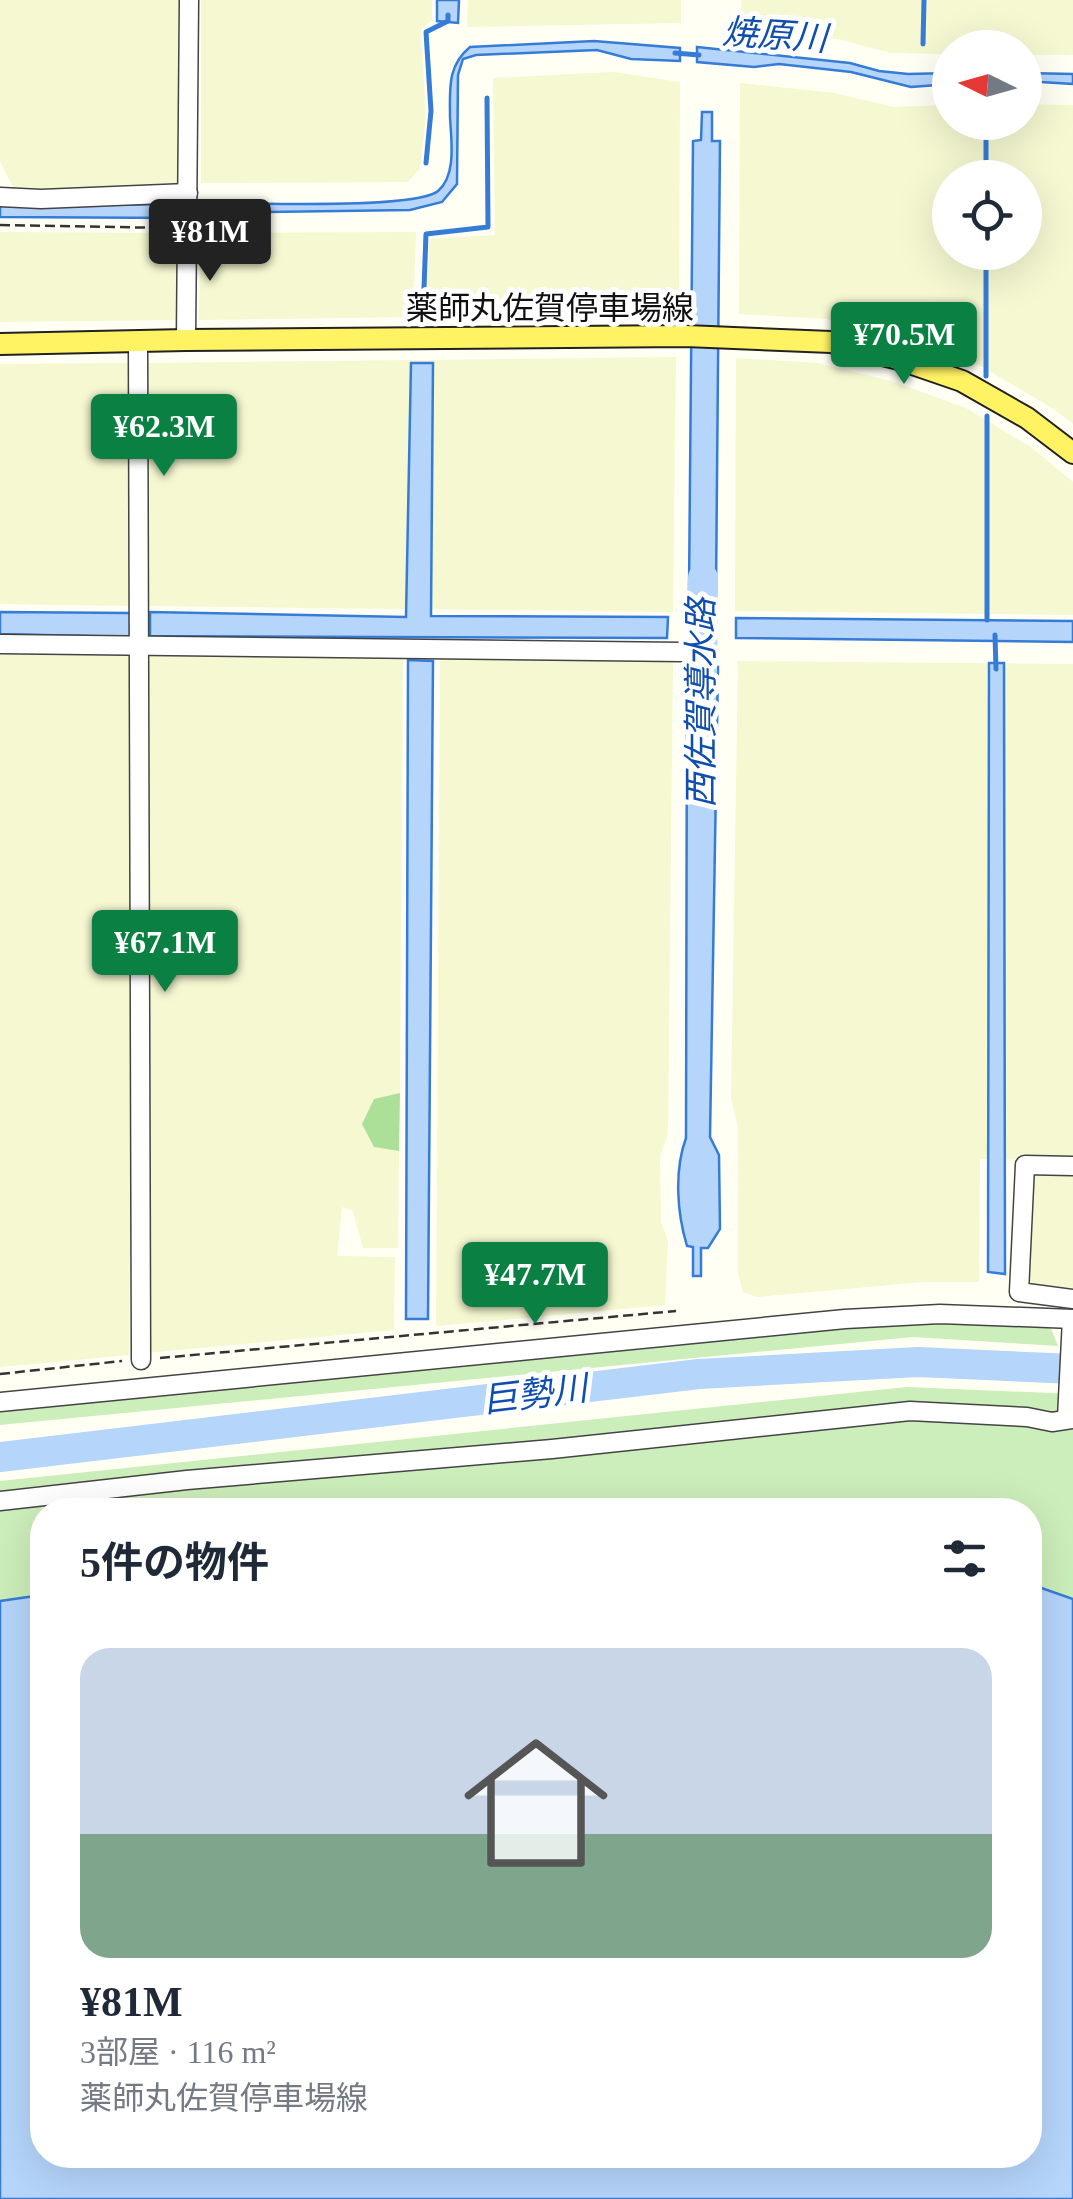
<!DOCTYPE html>
<html lang="ja">
<head>
<meta charset="utf-8">
<style>
  :root { --surface:#fff; --page:#f6f6f7; --text:#1f2937; --muted:#747a83; --accent:#0b8043 }
  body { margin:0; font-family:"Times New Roman","Noto Sans JP",serif; background:var(--page); color:var(--text); height:100vh; display:flex; flex-direction:column; font-size:38px; white-space:nowrap }
  * { box-sizing:border-box; margin:0 }
  p { font-size:32px; color:var(--muted) }
  .icon { flex:none; width:55px; height:55px; fill:none; stroke:currentColor; stroke-width:2; stroke-linecap:round; stroke-linejoin:round }
  .map { position:relative; flex:1; overflow:hidden }
  .sheet { position:absolute; left:30px; top:1498px; width:1012px; height:670px; display:flex; flex-direction:column; background:var(--surface); border-radius:40px; box-shadow:0 10px 40px #0002 }
  .sheet>* { flex:none }
  .needle { width:65px; rotate:275deg }
  .tools { position:absolute; left:932px; top:30px; display:grid; gap:20px }
  .tools a { display:grid; place-items:center; width:110px; height:110px; border-radius:50%; background:var(--surface); box-shadow:0 10px 40px #0002; font-size:50px }
  .price { position:absolute; translate:-50% -85px; padding:0 22px; border-radius:10px; background:var(--accent); color:#fff; font-size:32px; line-height:65px; filter:drop-shadow(0 2px 5px #0008) }
  .price::after { content:''; position:absolute; left:50%; top:60px; width:30px; height:22px; margin-left:-15px; background:inherit; clip-path:polygon(0 0,100% 0,50% 100%) }
  .price.on { background:#222; color:#fff }
  ul { padding:0; list-style:none }
  li { display:grid; align-content:center; gap:20px; height:530px; padding:0 50px }
  li span { display:grid; place-items:center; height:310px; border-radius:30px; color:#555 }
  li>.icon { margin-inline-start:auto }
  span .icon { width:180px; height:180px; fill:#fffc; stroke-width:1 }
  li b { font-size:42px }
  h2 { display:flex; justify-content:space-between; align-items:center; height:120px; padding:0 50px; font-size:42px }
  .map>svg:first-child { display:block }
  .farmland { fill:#f5f8d1; fill-rule:evenodd }
  .green { fill:#cceeba }
  .forest { fill:#ace098 }
  .water { fill:#b5d5fb; stroke:#367cd7; stroke-width:2.5 }
  .lines { fill:none; stroke-linecap:round; stroke-linejoin:round }
  .stream { stroke:#367cd7; stroke-width:5 }
  .river { stroke:#b5d5fb; stroke-width:30 }
  .minor-casing { stroke:#444; stroke-width:21 }
  .major-casing { stroke:#222; stroke-width:24 }
  .path { stroke:#333; stroke-width:2.5; stroke-dasharray:10 5; stroke-linecap:butt }
  .minor { stroke:#fff; stroke-width:18 }
  .major { stroke:#fff364; stroke-width:20 }
  .labels { text-anchor:middle; stroke-width:10; stroke-linejoin:round; paint-order:stroke }
  .street-label { font-size:32px; fill:#111; stroke:#fff }
  .water-label { font-size:35px; font-style:italic; fill:#0f4eae; stroke:#fff }
</style>
</head>
<body>
<div class="map">
<svg width="1073" height="2199" viewBox="0 0 1073 2199">
  <rect width="100%" height="100%" fill="#fffff4"/>
  <g class="farmland">
    <polygon points="0,0 179,0 177,183 15,190 0,162"/>
    <polygon points="201,0 432,0 432,20 421,29 426,116 420,168 408,182 201,183"/>
    <polygon points="468,0 681,0 681,23 467,27"/>
    <polygon points="741,0 1073,0 1073,55 1025,55 1025,48 950,48 950,54 890,53 839,39 741,31"/>
    <polygon points="614,72 680,82 679,314 427,317 429,239 495,235 493,78"/>
    <path d="M740 83 834 93 894 107 950 105V122H1025V104L1073 105V424L1052 408 972 361 898 334 826 319 739 314ZM950 178H1025V252H950Z"/>
    <polygon points="0,232 180,233 179,320 0,322"/>
    <polygon points="416,232 413,317 199,320 200,233"/>
    <polygon points="676,357 673,612 148,606 148,363"/>
    <polygon points="736,358 817,363 891,381 966,408 1032,448 1073,482 1073,615 735,611"/>
    <polygon points="132,363 131,606 0,604 0,364"/>
    <polygon points="0,653 135,654 129,1355 0,1367"/>
    <polygon points="148,654 403,656 400,1093 374,1100 374,1147 399,1151 398,1248 363,1248 353,1211 342,1207 337,1256 395,1257 394,1330 146,1353"/>
    <polygon points="440,655 673,658 668,1133 660,1157 661,1222 668,1241 665,1305 436,1326"/>
    <polygon points="738,661 1073,664 1073,1160 980,1159 979,1282 923,1282 757,1297 743,1292 738,1273 738,1128 731,1098"/>
    <polygon points="1032,1175 1073,1175 1073,1289 1028,1285"/>
  </g>
  <g class="green">
    <polygon points="944,1320 1050,1326 1058,1346 913,1337 0,1425 0,1408 816,1327"/>
    <polygon points="907,1387 1073,1394 1073,2046 1030,2019 1030,1510 42,1510 42,1887 0,1990 0,1481"/>
  </g>
  <polygon class="forest" points="400,1093 399,1151 374,1147 362,1124 374,1099"/>
  <g class="water">
    <polygon points="437,0 459,0 458,23 437,21"/>
    <path d="M594 41 680 48V61L631 59 597 50 476 55 463 59 458 75 457 184 442 202 410 210 267 212 198 218 199 202C238 203 414 210 438 191 457 175 451 139 450 117 450 89 447 66 470 47Z"/>
    <polygon points="697,47 850,63 879,71 908,74 950,73 950,84 911,87 851,72 779,64 754,67 697,62"/>
    <polygon points="1025,73 1073,74 1073,84 1025,81"/>
    <polygon points="702,112 712,112 712,141 720,141 716,591 707,591 707,618 697,618 697,591 689,591 693,141 701,140"/>
    <polygon points="178,204 179,218 0,217 0,206"/>
    <polygon points="411,363 433,363 431,616 668,617 667,638 150,636 150,612 406,617"/>
    <polygon points="0,612 130,613 130,637 0,634"/>
    <polygon points="736,618 1073,621 1073,642 736,638"/>
    <path d="M708 637V666L718 667 710 1137 719 1155 720 1229 708 1248H701V1276H693V1247L687 1246C677 1213 674 1171 686 1138L687 666H698V638Z"/>
    <polygon points="408,660 433,661 428,1319 406,1319"/>
    <polygon points="989,663 1004,663 1005,1274 988,1272"/>
    <polygon points="1030,1584 1073,1599 1073,2199 0,2199 0,1601 42,1595 42,2155 1030,2155"/>
  </g>
  <g class="lines">
    <g class="stream">
      <polyline points="923,44 924,0"/>
      <polyline points="675,53 699,55"/>
      <polyline points="426,163 431,111 426,32 448,21 448,15"/>
      <polyline points="986,178 986,122"/>
      <polyline points="423,315 426,234 488,227 487,98"/>
      <polyline points="986,376 986,252"/>
      <polyline points="987,416 987,620"/>
      <polyline points="995,635 996,669"/>
    </g>
    <g class="river">
      <polyline points="702,677 703,578"/>
      <polyline points="0,1457 699,1374 918,1362 1073,1369"/>
    </g>
    <g class="minor-casing">
      <g id="minor">
        <polyline points="0,197 41,199 188,193"/>
        <polyline points="186,340 189,0"/>
        <polyline points="138,341 141,1360"/>
        <polyline points="0,644 683,652"/>
        <polyline points="1073,1166 1025,1165 1019,1292 1073,1299"/>
        <polyline points="0,1402 845,1319 940,1314 1073,1319"/>
        <polyline points="1067,1418 1072,1319"/>
        <polyline points="0,1501 187,1480 552,1449 910,1411 1027,1417 1052,1422 1073,1419"/>
      </g>
    </g>
    <g class="major-casing">
      <polyline id="major" points="0,344 186,340 686,336 831,342 895,358 962,381 1027,418 1073,453"/>
    </g>
    <g class="path">
      <polyline points="0,225 170,228"/>
      <polyline points="203,227 236,225"/>
      <polyline points="160,1358 676,1311"/>
      <polyline points="0,1374 122,1361"/>
    </g>
    <use href="#minor" class="minor"/>
    <use href="#major" class="major"/>
  </g>
  <g class="labels">
    <g class="street-label">
      <text x="550" y="319">薬師丸佐賀停車場線</text>
    </g>
    <g class="water-label">
      <text transform="translate(775 35) rotate(4)" y="12">焼原川</text>
      <text transform="translate(701 703) rotate(-90)" y="12">西佐賀導水路</text>
      <text transform="translate(535 1394) rotate(-7)" y="12">巨勢川</text>
    </g>
  </g>
</svg>
<div class="tools">
<a><svg class="needle" viewBox="-14 -14 28 28"><path d="M0-13l5 13h-10z" fill="#e53935"/><path d="M0 13l5-13h-10z" fill="#747a83"/></svg></a>
<a><svg class="icon" aria-label="locate" viewBox="0 0 24 24"><circle cx="12" cy="12" r="6"/><path d="M12 2v4M12 18v4M2 12h4M18 12h4"/></svg></a>
</div>
<b class="price on" style="left:210px;top:284px">¥81M</b>
<b class="price" style="left:904px;top:387px">¥70.5M</b>
<b class="price" style="left:164px;top:479px">¥62.3M</b>
<b class="price" style="left:165px;top:995px">¥67.1M</b>
<b class="price" style="left:535px;top:1327px">¥47.7M</b>
<section class="sheet">
<h2>5件の物件<svg class="icon" aria-label="filters" viewBox="0 0 24 24"><path d="M4 7h16M4 17h16"/><circle cx="9" cy="7" r="2"/><circle cx="15" cy="17" r="2"/></svg></h2>
<ul>
<li><span style="background:linear-gradient(#c9d6e8 60%,#7fa58c 0)"><svg class="icon" aria-label="home" viewBox="0 0 24 24"><path d="M3 11l9-7 9 7M6 9v11h12V9"/></svg></span><div><b>¥81M</b><p>3部屋 · 116 m²</p><p>薬師丸佐賀停車場線</p></div></li>
</ul>
</section>
</div>
</body>
</html>
